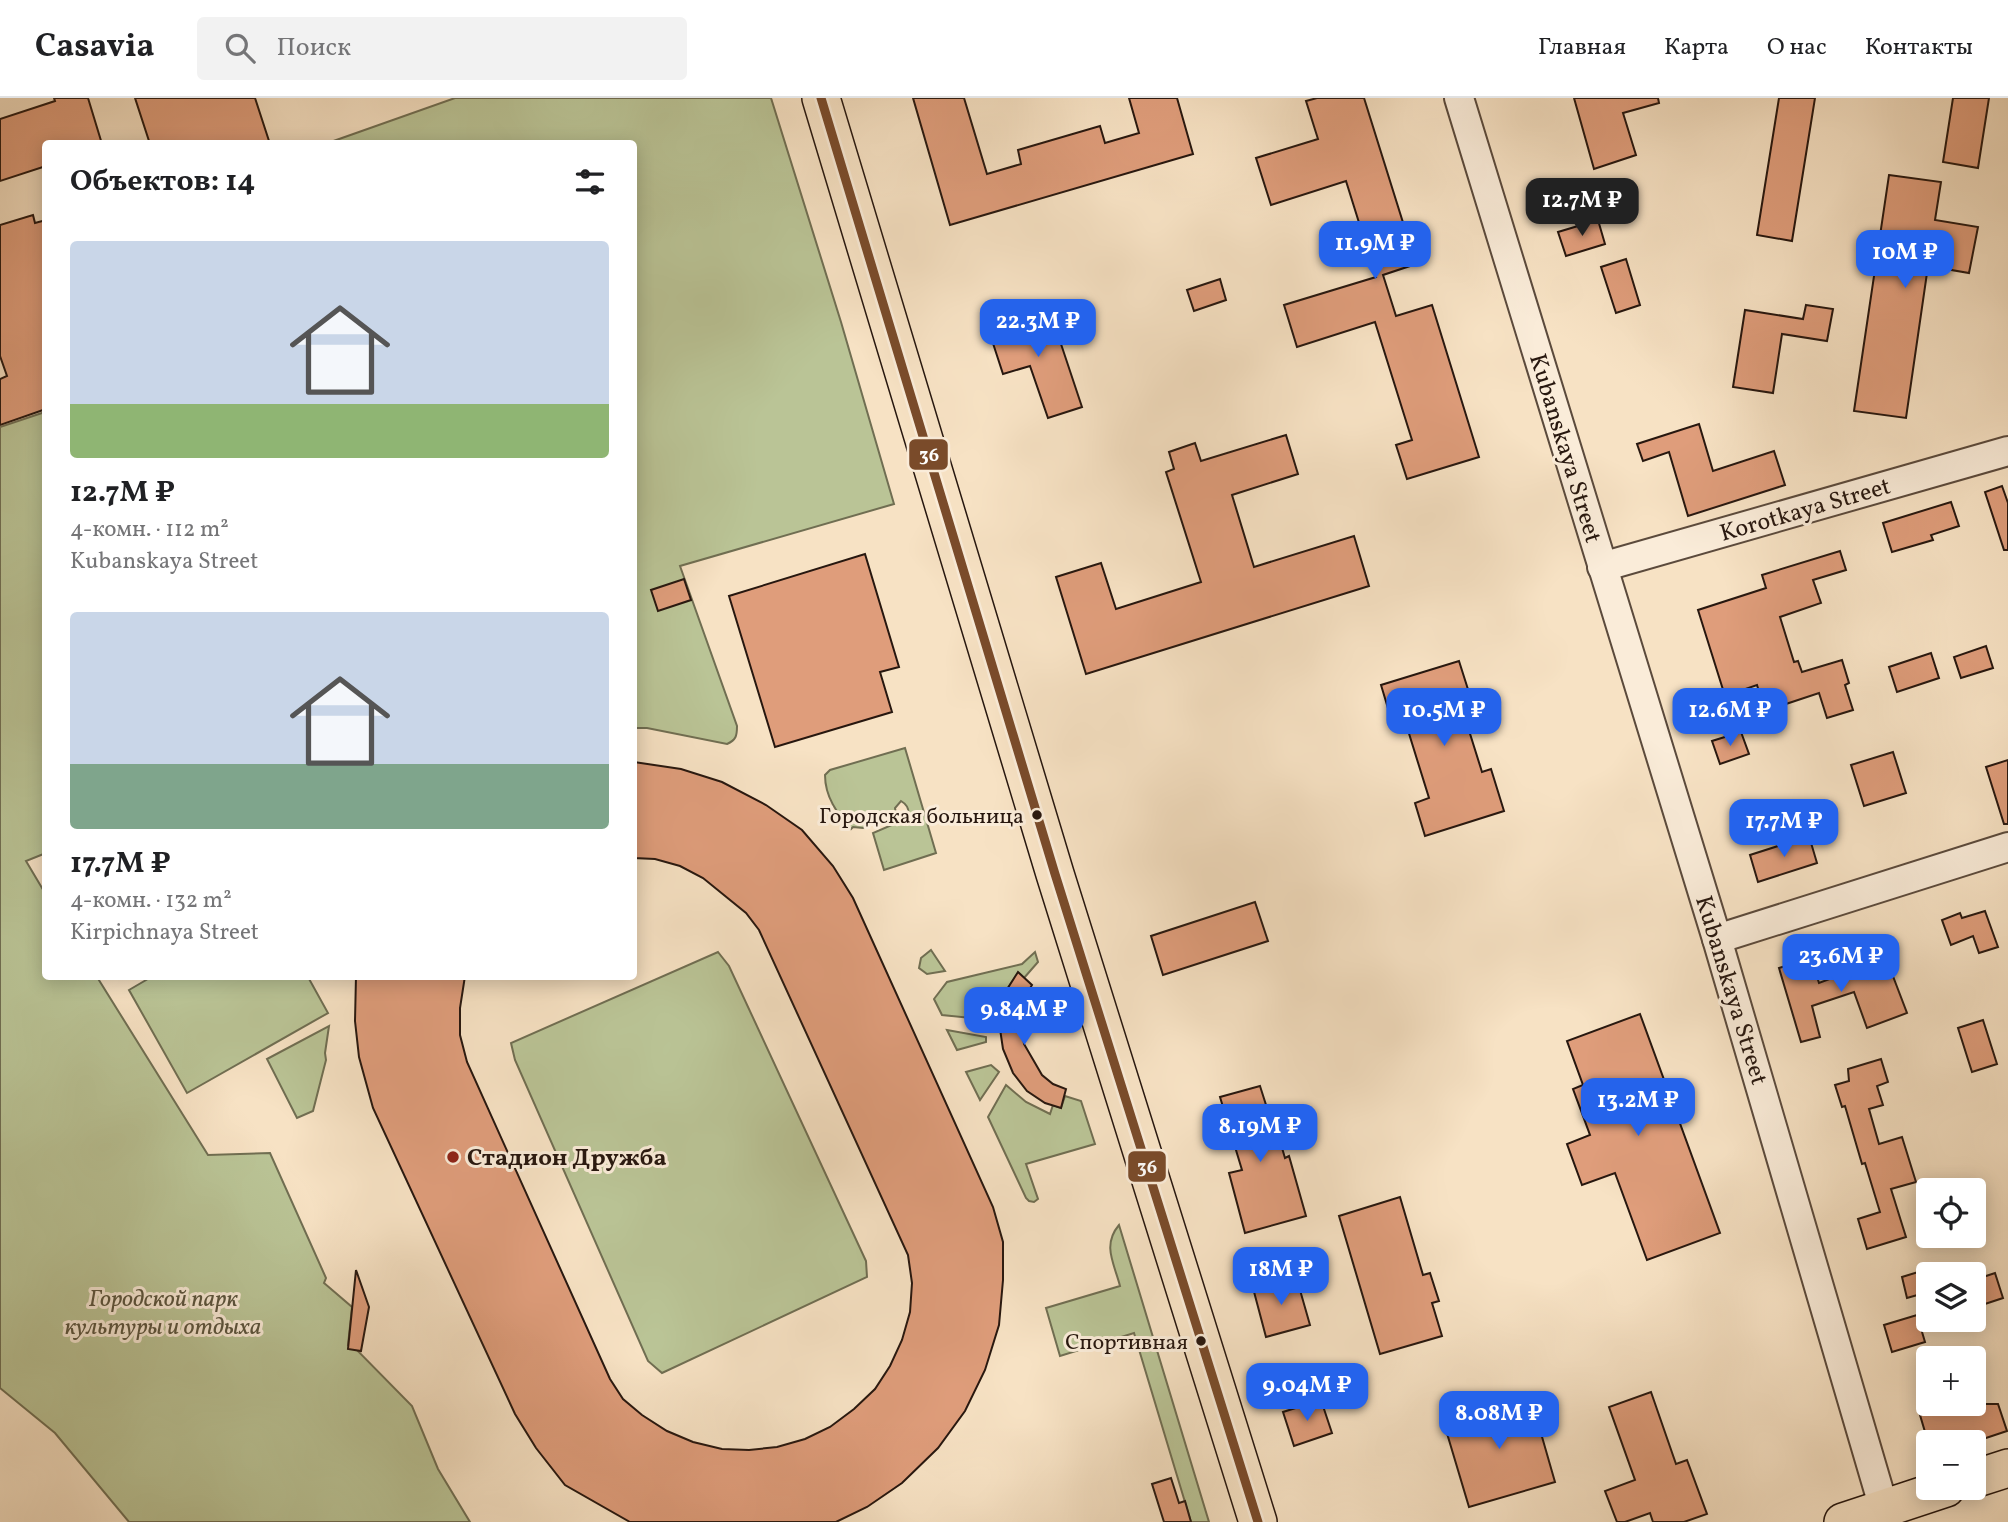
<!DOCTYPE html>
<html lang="ru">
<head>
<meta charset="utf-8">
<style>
  :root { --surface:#fff; --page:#f2f2f2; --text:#202124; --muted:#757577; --line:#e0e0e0; --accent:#2563eb }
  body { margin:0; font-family:Vollkorn,serif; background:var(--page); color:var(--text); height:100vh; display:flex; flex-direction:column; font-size:26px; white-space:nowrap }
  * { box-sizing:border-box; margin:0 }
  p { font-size:23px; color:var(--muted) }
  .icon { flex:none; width:38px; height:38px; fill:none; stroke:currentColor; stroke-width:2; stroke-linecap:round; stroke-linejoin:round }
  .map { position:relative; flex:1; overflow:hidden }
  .drawer { position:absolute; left:42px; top:42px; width:595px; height:840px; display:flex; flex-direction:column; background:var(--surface); border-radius:7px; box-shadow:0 4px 18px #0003 }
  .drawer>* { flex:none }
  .buttons { position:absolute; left:1916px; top:1080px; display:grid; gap:14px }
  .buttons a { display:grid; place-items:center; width:70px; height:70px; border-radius:7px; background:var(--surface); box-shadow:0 4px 18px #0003; font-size:35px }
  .price { position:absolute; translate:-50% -60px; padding:0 16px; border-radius:14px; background:var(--accent); color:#fff; font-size:23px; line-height:46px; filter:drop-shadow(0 2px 4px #0008) }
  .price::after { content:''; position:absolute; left:50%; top:42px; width:21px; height:16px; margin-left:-10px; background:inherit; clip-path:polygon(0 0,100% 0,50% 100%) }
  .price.current { background:#222; color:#fff }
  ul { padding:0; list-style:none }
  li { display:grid; align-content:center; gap:14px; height:371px; padding:0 28px }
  li span { display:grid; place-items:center; height:217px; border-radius:7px; color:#555 }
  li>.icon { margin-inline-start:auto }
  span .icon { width:126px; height:126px; fill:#fffc; stroke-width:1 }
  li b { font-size:30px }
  h2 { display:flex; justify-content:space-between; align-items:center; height:84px; padding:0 28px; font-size:30px }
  header { display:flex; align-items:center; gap:42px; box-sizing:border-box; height:98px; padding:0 35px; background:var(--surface); border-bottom:2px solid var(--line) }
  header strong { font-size:33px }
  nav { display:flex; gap:38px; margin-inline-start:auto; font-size:24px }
  .search { width:490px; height:63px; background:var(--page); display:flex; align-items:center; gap:18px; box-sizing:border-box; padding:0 24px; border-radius:7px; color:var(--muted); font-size:26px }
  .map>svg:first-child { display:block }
  .green { fill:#bac496; stroke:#706e52; stroke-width:2 }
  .building { fill:#df9d7b; stroke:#27170f; stroke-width:2 }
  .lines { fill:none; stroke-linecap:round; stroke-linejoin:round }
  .minor-casing { stroke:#5b4a3c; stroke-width:32 }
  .major-casing { stroke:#27170f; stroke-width:40 }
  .minor { stroke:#faecd9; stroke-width:28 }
  .major { stroke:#f7e2c4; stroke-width:37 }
  .bus-1-casing { stroke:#faecd9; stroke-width:14 }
  .bus-1 { stroke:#7a4b2a; stroke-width:9 }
  .bus-dot { fill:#27170f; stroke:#faecd9; stroke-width:2.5 }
  .poi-dot { fill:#8f2418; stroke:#faecd9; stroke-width:2.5 }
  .labels { text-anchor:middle; stroke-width:6; stroke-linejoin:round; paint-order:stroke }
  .bus-label { font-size:22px; fill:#27170f; stroke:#faecd9; text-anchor:end }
  .street-label { font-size:24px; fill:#27170f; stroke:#faecd9 }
  .poi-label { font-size:24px; font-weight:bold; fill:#27170f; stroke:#faecd9; text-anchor:start }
  .park-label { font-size:24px; font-style:italic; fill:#5a543e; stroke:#faecd9 }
  .line-badge { stroke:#faecd9; stroke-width:2.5 }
  .badge-label { font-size:19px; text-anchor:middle; font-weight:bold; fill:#fff }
</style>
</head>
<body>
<header>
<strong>Casavia</strong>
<div class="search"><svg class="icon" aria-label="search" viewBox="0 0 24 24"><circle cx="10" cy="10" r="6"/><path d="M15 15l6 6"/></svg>Поиск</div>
<nav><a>Главная</a><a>Карта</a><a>О нас</a><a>Контакты</a></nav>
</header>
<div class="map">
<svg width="2008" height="1424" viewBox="0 0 2008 1424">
  <rect width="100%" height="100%" fill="#f7e2c4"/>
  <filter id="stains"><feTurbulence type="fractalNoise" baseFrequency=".00286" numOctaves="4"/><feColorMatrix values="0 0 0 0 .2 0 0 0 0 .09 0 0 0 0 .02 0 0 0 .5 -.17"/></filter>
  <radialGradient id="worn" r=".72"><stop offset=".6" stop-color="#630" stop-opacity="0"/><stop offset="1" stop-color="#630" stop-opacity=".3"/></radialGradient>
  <g class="green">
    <path d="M455 0H771L841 224 894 406 680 468 737 628C737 638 736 642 727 646L647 630H634V46H325Z"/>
    <polygon points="45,314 46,755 26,763 45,795 46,878 97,879 208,1057 270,1055 326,1180 324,1185 352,1209 348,1247 354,1249 412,1308 438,1371 470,1424 129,1424 55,1335 0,1290 0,329"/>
    <path d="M905 650 936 755 884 772 873 735 908 720C910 712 908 707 901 703L895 710 896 716 863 730 853 729 851 731C837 715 825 699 825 677L830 672Z"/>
    <polygon points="931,852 945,873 927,876 919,870 921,860"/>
    <polygon points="718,854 729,868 866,1163 867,1179 662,1275 648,1263 515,962 511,945"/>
    <polygon points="1035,854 1038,864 1024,880 1018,875 1006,893 1000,923 942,917 934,901 947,884 1022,866"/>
    <polygon points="153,878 308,879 328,915 187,995 129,892"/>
    <polygon points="329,928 325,955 326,962 313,1013 297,1020 267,961"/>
    <polygon points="947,932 986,939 986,944 957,952"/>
    <polygon points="991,967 999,974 980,1002 966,974"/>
    <polygon points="1006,987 1026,1004 1050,1016 1053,1007 1061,1010 1065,998 1081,1003 1095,1046 1026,1066 1038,1101 1034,1104 1029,1103 1026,1100 988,1019"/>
    <path d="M1119 1127 1209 1424H1191L1134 1235 1060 1258 1046 1210 1120 1188C1114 1165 1102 1147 1119 1127Z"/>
  </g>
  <g class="building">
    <polygon points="54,0 88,0 102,46 46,46 46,68 0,83 0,21 55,3"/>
    <polygon points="135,0 255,0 270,46 150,46"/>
    <polygon points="913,0 964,0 987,76 1021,66 1018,52 1100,28 1105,45 1139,35 1129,0 1177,0 1193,56 950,127"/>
    <polygon points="1317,0 1364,0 1416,166 1383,177 1396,218 1432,207 1479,359 1407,381 1396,347 1412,342 1375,224 1297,249 1284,207 1376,179 1346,83 1271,107 1256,60 1318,41 1306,3"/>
    <polygon points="1574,0 1658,0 1659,5 1623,15 1636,57 1594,71"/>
    <polygon points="1779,0 1815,0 1792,143 1757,137"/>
    <polygon points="1953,0 1989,0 1978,70 1943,64"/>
    <polygon points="1889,77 1941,84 1935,122 1978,129 1969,175 1928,168 1906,320 1854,313"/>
    <polygon points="33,117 35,125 46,122 46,311 0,327 0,281 7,278 0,258 0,127"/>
    <polygon points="1598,122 1605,146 1566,158 1558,134"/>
    <polygon points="1626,161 1640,207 1616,215 1601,169"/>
    <polygon points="1220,181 1226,202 1194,213 1187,192"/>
    <polygon points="1806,207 1833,211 1827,243 1782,236 1773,295 1733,289 1745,212 1803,221"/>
    <polygon points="1049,210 1082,309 1048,320 1030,268 1003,276 988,230"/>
    <polygon points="1699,326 1713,373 1774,353 1785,387 1688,418 1669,354 1643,363 1637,346"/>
    <polygon points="1286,337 1298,376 1232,397 1254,469 1354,438 1369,488 1086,576 1056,479 1101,465 1116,511 1201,484 1166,374 1174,371 1169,354 1195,345 1201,363"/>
    <polygon points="2002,388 2008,405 2008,452 2004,452 1985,394"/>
    <polygon points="1951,404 1959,428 1931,437 1933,442 1892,454 1883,425"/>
    <polygon points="1840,453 1846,472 1813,482 1821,505 1780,519 1794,564 1798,563 1802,574 1842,562 1849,585 1845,587 1853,612 1827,620 1819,595 1765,613 1757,587 1725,598 1698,512 1766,490 1762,477"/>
    <polygon points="865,456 899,569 880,574 892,614 775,649 729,498"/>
    <polygon points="684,481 691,502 658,513 651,492"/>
    <polygon points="1986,548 1993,570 1961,580 1954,559"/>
    <polygon points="1931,555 1939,580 1897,594 1889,569"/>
    <polygon points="1459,563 1472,604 1461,607 1482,674 1491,671 1504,713 1425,738 1415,705 1429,700 1402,613 1390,617 1381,587"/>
    <polygon points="1741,634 1749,656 1720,666 1712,643"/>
    <polygon points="1893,654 1906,695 1864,708 1851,667"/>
    <polygon points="2008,662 2008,726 2004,726 1986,669"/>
    <polygon points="634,664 681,671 722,684 766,707 802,732 833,768 853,800 993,1109 1003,1144 1003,1182 999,1227 985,1272 965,1313 938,1350 902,1385 867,1409 836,1424 630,1424 565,1387 536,1350 515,1316 373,1010 359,959 355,923 356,878 465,878 460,910 460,937 467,964 610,1281 623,1301 642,1317 667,1333 693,1344 722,1351 749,1352 777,1349 805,1341 830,1329 854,1311 875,1291 890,1268 902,1242 910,1214 912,1185 908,1157 759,832 746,815 703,780 680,768 655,761 634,760"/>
    <polygon points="1809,738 1817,765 1758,784 1750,757"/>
    <polygon points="1255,804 1268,843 1163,877 1151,838"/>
    <polygon points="1985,813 1998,849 1979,855 1973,838 1951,847 1942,822 1960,815 1962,820"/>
    <polygon points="1811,860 1819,885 1886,860 1907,915 1867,930 1854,894 1812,908 1820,939 1801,944 1779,870"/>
    <polygon points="1018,874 1032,887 1022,904 1020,918 1024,946 1042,977 1053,986 1066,991 1061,1010 1045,1005 1027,993 1013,975 1003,951 1000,931 1000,913 1006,893"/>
    <polygon points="1640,916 1720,1135 1647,1162 1615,1075 1582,1087 1567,1046 1590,1037 1573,991 1583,987 1567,943"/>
    <polygon points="1983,922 1997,966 1972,974 1958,930"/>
    <polygon points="1881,961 1888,984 1877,988 1883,1007 1869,1011 1879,1046 1902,1039 1916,1084 1891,1091 1906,1139 1867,1151 1858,1121 1880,1114 1865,1065 1862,1066 1845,1008 1842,1009 1835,987 1849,983 1848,971"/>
    <polygon points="1260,988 1267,1010 1270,1009 1285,1060 1289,1058 1306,1118 1245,1135 1229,1075 1242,1072 1220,999"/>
    <polygon points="1400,1099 1423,1177 1430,1175 1439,1203 1432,1205 1442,1238 1380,1256 1339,1118"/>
    <polygon points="1928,1171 1928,1194 1907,1200 1902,1179"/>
    <polygon points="356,1172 369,1209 361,1253 348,1251"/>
    <polygon points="1995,1175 2003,1200 1982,1207 1974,1182"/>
    <polygon points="1296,1178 1310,1227 1266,1239 1253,1190"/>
    <polygon points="1917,1217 1925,1244 1892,1254 1884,1227"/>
    <polygon points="1651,1294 1676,1366 1687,1362 1707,1416 1684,1424 1653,1424 1650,1415 1625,1424 1617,1424 1605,1393 1635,1382 1609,1309"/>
    <polygon points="1530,1297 1555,1384 1469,1409 1443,1322"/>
    <polygon points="1321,1302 1332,1335 1294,1348 1283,1314"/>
    <polygon points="1922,1306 1998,1306 2007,1333 1974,1344 1928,1344 1920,1317 1925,1315"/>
    <polygon points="1171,1380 1179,1405 1185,1403 1191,1424 1164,1424 1152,1386"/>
  </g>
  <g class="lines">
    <g class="minor-casing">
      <g id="minor">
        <polyline points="1459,0 1717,841 1888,1424"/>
        <polyline points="1602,469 2008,353"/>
        <polyline points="1717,841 2008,749"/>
      </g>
    </g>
    <g class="major-casing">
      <g id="major">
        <polyline points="821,0 1055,776 1258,1424"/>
        <polyline points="1974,1381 2008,1370"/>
        <polyline points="1843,1424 1946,1390"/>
      </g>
    </g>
    <use href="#minor" class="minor"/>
    <use href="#major" class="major"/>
    <g class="bus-1-casing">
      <polyline id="bus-1" points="821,0 1055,776 1258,1424"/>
    </g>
    <use href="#bus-1" class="bus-1"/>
  </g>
  <g class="bus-dot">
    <circle cx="1037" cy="717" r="6"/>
    <circle cx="1201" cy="1243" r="6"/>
  </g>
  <circle class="poi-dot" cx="453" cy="1059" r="7"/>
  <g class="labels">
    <g class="bus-label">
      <text x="1024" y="725">Городская больница</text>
      <text x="1188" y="1251">Спортивная</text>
    </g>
    <g class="street-label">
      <text transform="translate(1566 350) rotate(73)" y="8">Kubanskaya Street</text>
      <text transform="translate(1805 411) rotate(-16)" y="8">Korotkaya Street</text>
      <text transform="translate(1732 892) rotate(73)" y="8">Kubanskaya Street</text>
    </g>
    <g class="poi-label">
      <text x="467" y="1067">Стадион Дружба</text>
    </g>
    <g class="park-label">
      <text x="163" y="1208">Городской парк<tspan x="163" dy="28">культуры и отдыха</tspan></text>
    </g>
  </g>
  <g class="line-badge">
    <rect x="908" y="340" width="41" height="33" rx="7" fill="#7a4b2a"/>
    <rect x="1127" y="1052" width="40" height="33" rx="7" fill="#7a4b2a"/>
  </g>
  <g class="badge-label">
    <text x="929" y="363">36</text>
    <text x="1147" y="1075">36</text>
  </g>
  <rect width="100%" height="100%" filter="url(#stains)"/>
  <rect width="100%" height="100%" fill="url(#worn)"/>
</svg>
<div class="buttons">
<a><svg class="icon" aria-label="locate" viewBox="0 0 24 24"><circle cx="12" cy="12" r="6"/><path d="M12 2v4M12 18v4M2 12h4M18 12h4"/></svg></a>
<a><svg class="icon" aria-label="layers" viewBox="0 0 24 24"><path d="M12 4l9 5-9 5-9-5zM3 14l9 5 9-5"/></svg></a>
<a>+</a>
<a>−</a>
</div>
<b class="price current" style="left:1582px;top:140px">12.7M ₽</b>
<b class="price" style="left:1375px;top:183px">11.9M ₽</b>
<b class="price" style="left:1905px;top:192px">10M ₽</b>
<b class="price" style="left:1038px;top:261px">22.3M ₽</b>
<b class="price" style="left:1444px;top:650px">10.5M ₽</b>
<b class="price" style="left:1730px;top:650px">12.6M ₽</b>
<b class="price" style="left:1784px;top:761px">17.7M ₽</b>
<b class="price" style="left:1841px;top:896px">23.6M ₽</b>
<b class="price" style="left:1024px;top:949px">9.84M ₽</b>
<b class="price" style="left:1638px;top:1040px">13.2M ₽</b>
<b class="price" style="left:1260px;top:1066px">8.19M ₽</b>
<b class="price" style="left:1281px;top:1209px">18M ₽</b>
<b class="price" style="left:1307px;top:1325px">9.04M ₽</b>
<b class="price" style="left:1499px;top:1353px">8.08M ₽</b>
<section class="drawer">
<h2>Объектов: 14<svg class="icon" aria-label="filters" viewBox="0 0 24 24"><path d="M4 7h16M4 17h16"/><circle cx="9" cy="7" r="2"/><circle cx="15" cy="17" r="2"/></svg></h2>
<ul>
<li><span style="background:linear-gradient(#c9d6e8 75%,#8fb573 0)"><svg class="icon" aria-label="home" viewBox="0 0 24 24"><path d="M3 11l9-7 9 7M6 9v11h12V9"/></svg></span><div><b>12.7M ₽</b><p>4-комн. · 112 m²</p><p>Kubanskaya Street</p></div></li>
<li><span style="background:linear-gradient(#c9d6e8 70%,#7fa58c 0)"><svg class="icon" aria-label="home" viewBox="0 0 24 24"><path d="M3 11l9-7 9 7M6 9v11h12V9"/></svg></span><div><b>17.7M ₽</b><p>4-комн. · 132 m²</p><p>Kirpichnaya Street</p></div></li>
</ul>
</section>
</div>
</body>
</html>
